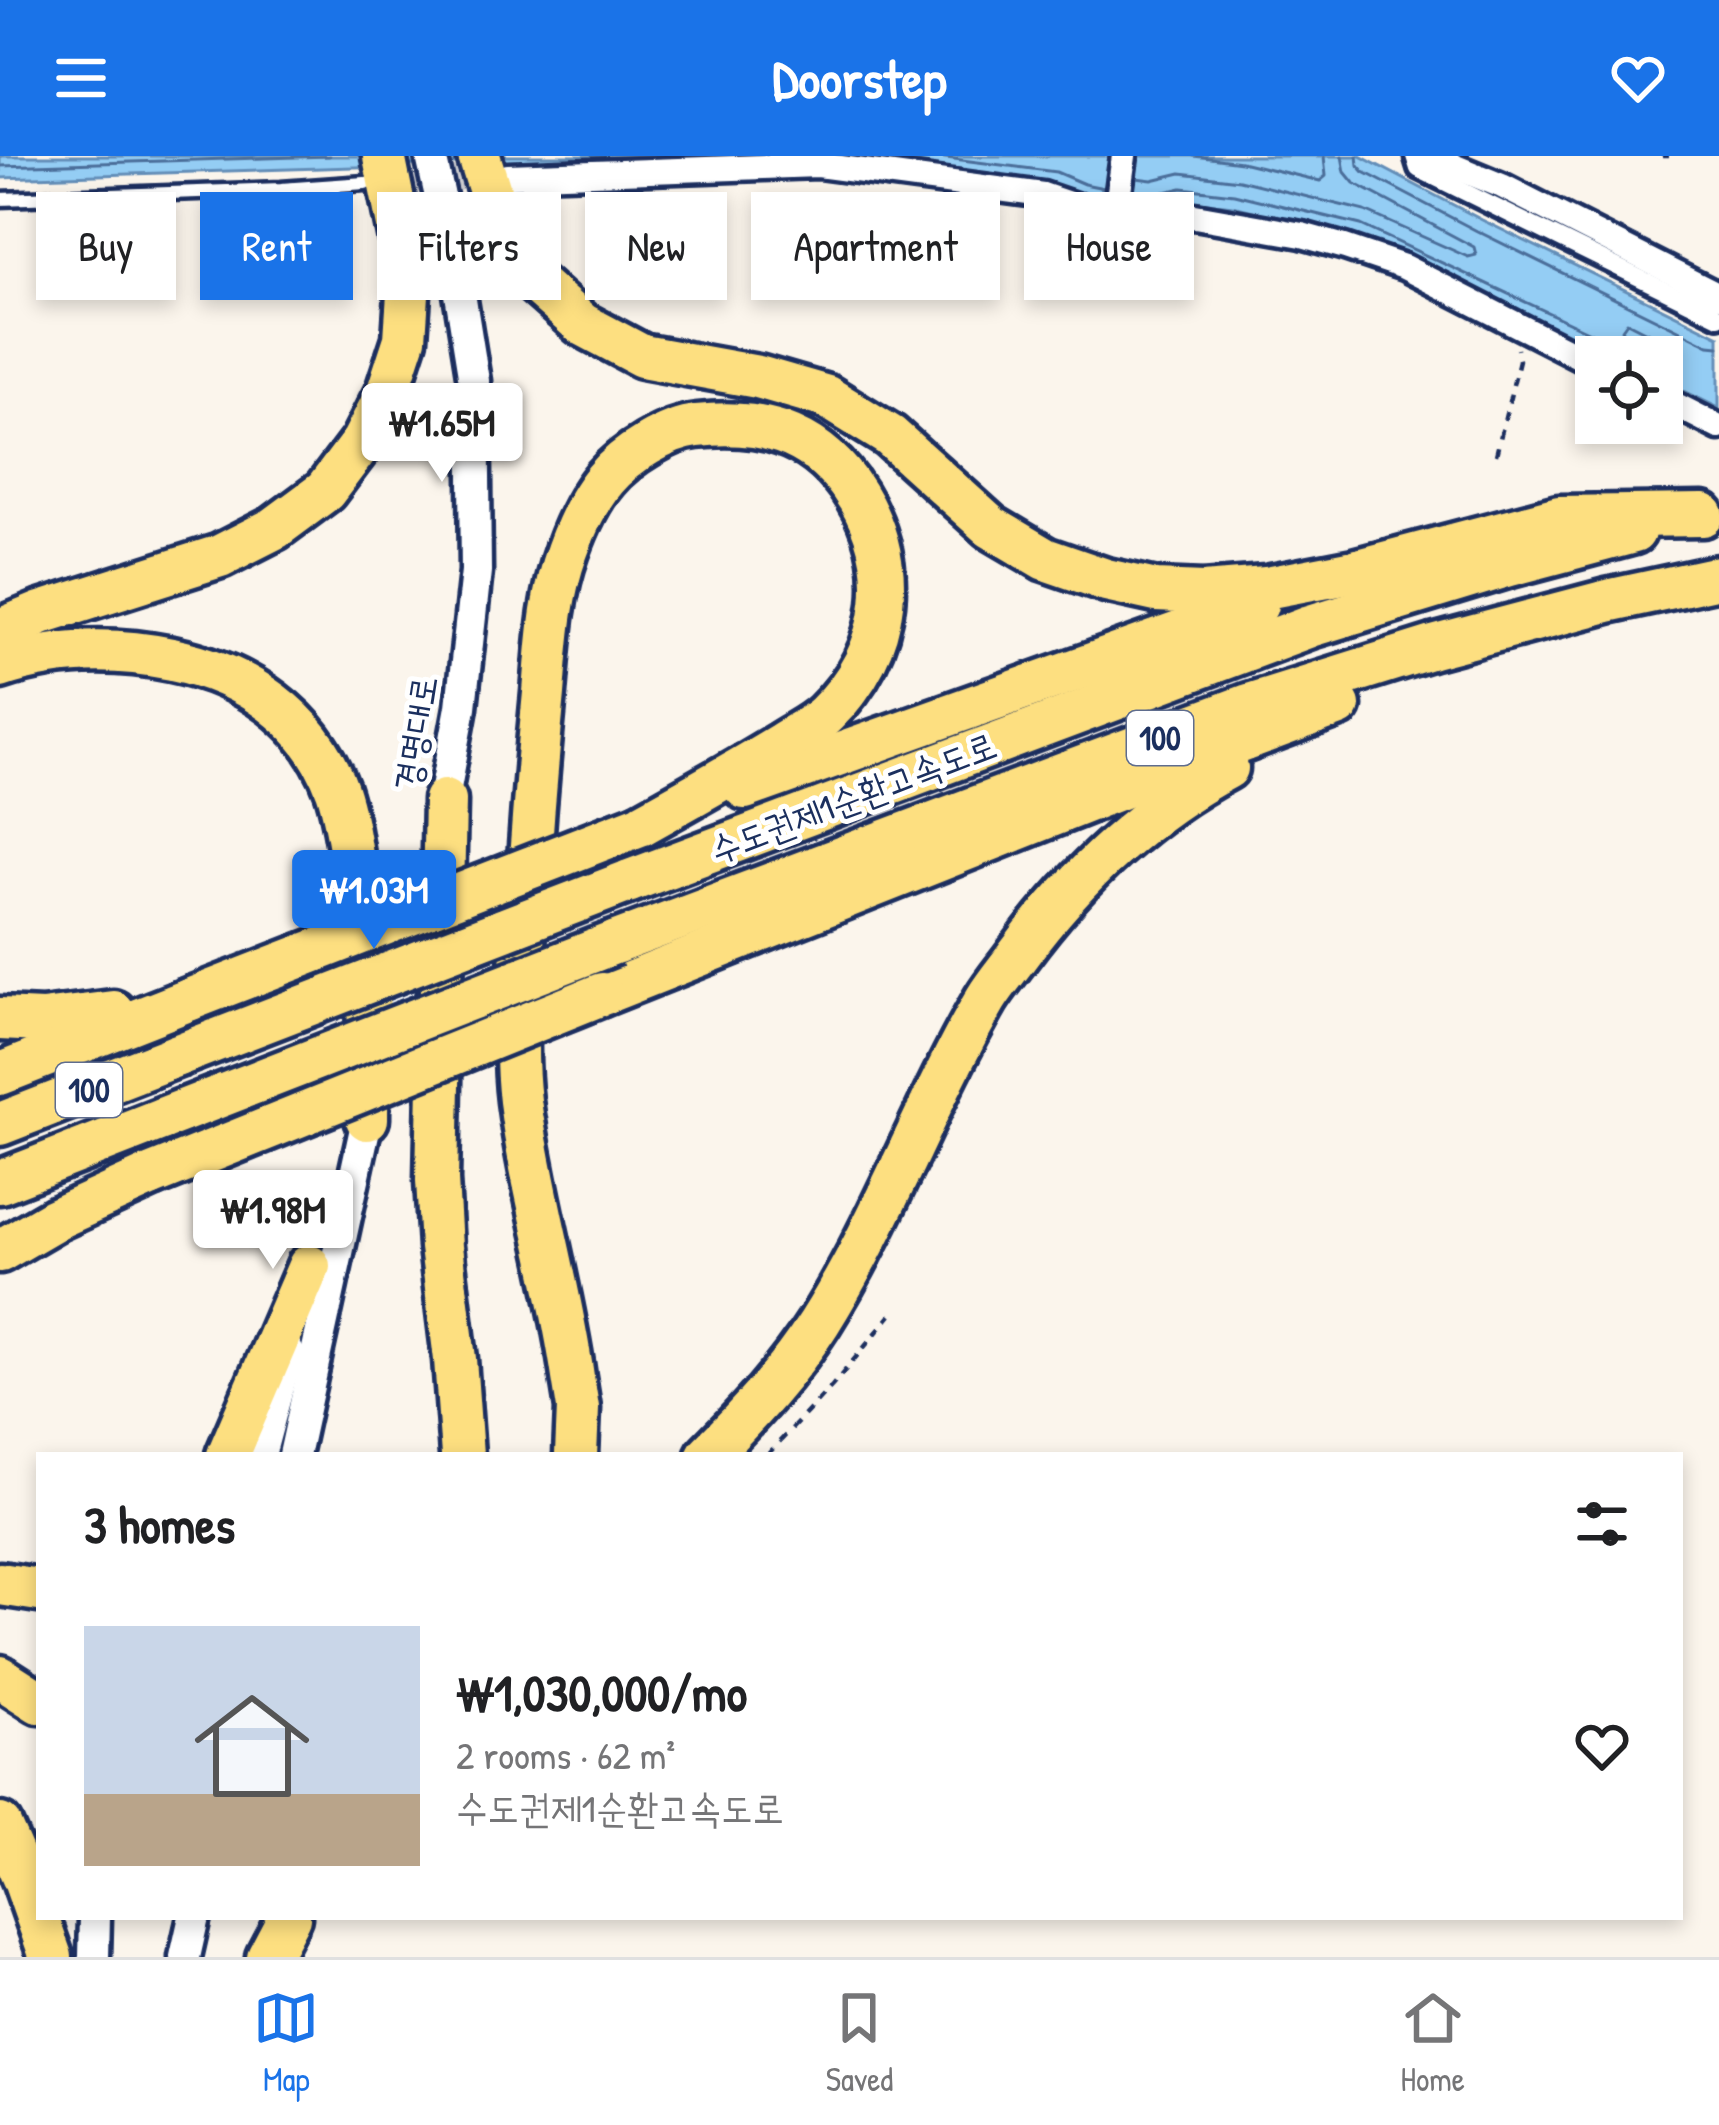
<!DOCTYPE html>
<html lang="en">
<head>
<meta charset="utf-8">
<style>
  :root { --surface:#fff; --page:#f2f2f2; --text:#202124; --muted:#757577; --line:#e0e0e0; --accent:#1a73e8 }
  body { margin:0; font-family:"Patrick Hand","Poor Story",sans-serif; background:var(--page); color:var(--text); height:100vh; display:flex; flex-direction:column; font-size:45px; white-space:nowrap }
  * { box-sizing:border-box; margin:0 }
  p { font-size:39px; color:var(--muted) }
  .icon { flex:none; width:66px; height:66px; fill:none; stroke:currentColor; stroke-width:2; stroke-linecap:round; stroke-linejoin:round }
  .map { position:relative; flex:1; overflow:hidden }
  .panel { position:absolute; left:36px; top:1296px; width:1647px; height:468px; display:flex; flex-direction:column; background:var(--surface); border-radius:0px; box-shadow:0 6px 18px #0003 }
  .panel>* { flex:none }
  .banner { position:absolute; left:36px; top:36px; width:1647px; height:108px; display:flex; gap:24px }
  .buttons { position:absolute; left:1575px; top:180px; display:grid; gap:24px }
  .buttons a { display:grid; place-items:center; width:108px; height:108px; border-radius:0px; background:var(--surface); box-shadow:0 6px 18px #0003; font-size:60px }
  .price { position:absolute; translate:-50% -102px; padding:0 27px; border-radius:12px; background:#fff; color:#222; font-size:39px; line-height:78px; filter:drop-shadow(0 3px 6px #0008) }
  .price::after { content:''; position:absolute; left:50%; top:72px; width:36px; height:27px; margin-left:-18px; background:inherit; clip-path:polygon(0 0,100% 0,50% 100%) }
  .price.on { background:var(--accent); color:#fff }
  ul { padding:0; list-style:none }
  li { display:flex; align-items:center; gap:36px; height:300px; padding:0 48px }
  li+li { border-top:3px solid var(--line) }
  li span { display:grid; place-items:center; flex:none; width:336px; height:240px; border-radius:0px; color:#555 }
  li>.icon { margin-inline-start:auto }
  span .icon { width:144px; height:144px; fill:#fffc; stroke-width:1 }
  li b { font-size:51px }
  h2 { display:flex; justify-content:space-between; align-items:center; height:144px; padding:0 48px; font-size:51px }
  .pill { padding:0 42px; border-radius:0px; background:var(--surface); box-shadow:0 6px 18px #0003; font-size:42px; line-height:108px }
  .pill.on { background:var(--accent); color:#fff }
  header { display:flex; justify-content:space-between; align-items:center; height:156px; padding:0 48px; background:var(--accent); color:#fff; font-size:54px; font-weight:800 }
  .menu { display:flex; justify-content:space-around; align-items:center; height:168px; border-top:3px solid var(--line); background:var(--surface); font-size:33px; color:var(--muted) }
  .menu a { display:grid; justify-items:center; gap:6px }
  .menu .on { color:var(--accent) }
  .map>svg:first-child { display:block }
  .water { fill:#94cdf4; stroke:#648eb8; stroke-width:3 }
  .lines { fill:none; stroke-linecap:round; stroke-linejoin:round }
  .shore { stroke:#4b6e9a; stroke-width:3 }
  .minor-tunnel { stroke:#cecdd0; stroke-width:24; stroke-dasharray:24 12; stroke-linecap:butt }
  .service-casing { stroke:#1b2f5e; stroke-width:21 }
  .pedestrian-casing { stroke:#1b2f5e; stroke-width:26 }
  .minor-casing { stroke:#1b2f5e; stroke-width:33 }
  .tertiary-casing { stroke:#1b2f5e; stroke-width:39 }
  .motorway-casing { stroke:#1b2f5e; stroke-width:51 }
  .path { stroke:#1b2f5e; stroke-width:4.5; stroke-dasharray:9 9; stroke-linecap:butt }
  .service { stroke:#fff; stroke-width:12 }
  .pedestrian { stroke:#fff; stroke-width:16 }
  .minor { stroke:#fff; stroke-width:24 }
  .tertiary { stroke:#fff; stroke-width:30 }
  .motorway { stroke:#fddf80; stroke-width:42 }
  .motorway-bridge-casing { stroke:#1b2f5e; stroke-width:51; stroke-linecap:butt }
  .motorway-bridge { stroke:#fddf80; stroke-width:42 }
  .labels { text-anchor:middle; stroke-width:10; stroke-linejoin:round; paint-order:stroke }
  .shield { fill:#fff; stroke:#5f6d8e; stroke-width:3 }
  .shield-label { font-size:33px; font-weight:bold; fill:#1b2f5e }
  .street-label { font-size:36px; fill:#1b2f5e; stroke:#fff }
</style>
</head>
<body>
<header><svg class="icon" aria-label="menu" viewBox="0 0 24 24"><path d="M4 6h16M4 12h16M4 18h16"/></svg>Doorstep<svg class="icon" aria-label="heart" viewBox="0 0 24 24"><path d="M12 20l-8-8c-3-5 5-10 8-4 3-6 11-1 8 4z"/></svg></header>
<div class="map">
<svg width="1719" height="1801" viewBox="0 0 1719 1801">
  <rect width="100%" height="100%" fill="#fbf5ec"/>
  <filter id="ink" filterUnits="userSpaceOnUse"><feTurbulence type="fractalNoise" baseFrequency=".00833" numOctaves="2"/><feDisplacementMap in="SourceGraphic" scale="24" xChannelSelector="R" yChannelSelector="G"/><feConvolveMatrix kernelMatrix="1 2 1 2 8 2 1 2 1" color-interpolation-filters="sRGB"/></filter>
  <g filter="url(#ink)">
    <g class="water">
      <polygon points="0,0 709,0 0,22"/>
      <polygon points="833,0 1360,0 1482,64 1719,180 1719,252 1662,224 1662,201 1616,201 1522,155 1358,81 1233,50 1182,44 1153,52 1081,40 1054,28"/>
    </g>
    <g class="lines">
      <g class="shore">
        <polyline points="930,0 1056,16 1084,28 1104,32"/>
        <polyline points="1194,0 1241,6 1320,25 1326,20 1324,0"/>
        <polyline points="1357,0 1358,9 1364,16 1477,75 1709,189 1719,190"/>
        <polyline points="0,10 329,0"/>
        <polyline points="1136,22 1152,24 1181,17 1239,24 1365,55 1468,101 1476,99 1474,91 1354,27 1345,16 1342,0"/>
        <polyline points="1134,37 1152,39 1182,32 1234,38 1361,69 1609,185 1616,191 1617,201"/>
        <polyline points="1632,201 1631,187 1622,173 1627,166 1676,191 1673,199 1653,201"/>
      </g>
      <polyline class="minor-tunnel" points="379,26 494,21"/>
      <g class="service-casing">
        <polyline id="service" points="0,43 281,33 365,27"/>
      </g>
      <g class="pedestrian-casing">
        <polyline id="pedestrian" points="1414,0 1418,13 1719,161"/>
      </g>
      <g class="minor-casing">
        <g id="minor">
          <polyline points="1429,0 1502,30 1719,140"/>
          <polyline points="508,20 818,9 1043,39 1078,51 1159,61 1195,60 1302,79 1345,91 1404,111 1596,209"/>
          <polyline points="1116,57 1124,0"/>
          <polyline points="1662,242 1719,271"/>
        </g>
      </g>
      <g class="tertiary-casing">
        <g id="tertiary">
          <polyline points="431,0 456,113 474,225 476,415 461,551 441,659"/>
          <polyline points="386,886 421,741"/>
          <polyline points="260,1299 288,1195"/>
          <polyline points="294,1299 371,945"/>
          <polyline points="94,1801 95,1761"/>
          <polyline points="185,1801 194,1761"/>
        </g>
      </g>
      <g class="motorway-casing">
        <g id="motorway">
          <polyline points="479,0 498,61 530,122 582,168 642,200 758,221 827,241 890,280 991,371 1045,403 1106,424 1156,435 1204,437 1266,432 1354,415 1559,361 1703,359"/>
          <polyline points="0,474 41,457 220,400 275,372 325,335 362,286 388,235 405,183 409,123 384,0"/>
          <path d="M0 511C57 492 114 491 172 503 245 518 311 561 337 634 347 664 350 694 355 724 359 748 365 773 367 797 371 852 367 908 367 963"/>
          <polyline points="745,632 1257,449"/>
          <polyline points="445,644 437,1024 441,1091 455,1203 462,1299"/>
          <polyline points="627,726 1310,470 1510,409 1634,376"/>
          <polyline points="614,787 1248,549 1433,491 1607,445 1719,421"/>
          <polyline points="602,838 1176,610 1339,549"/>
          <polyline points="0,863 42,865 113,856"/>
          <polyline points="0,918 191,843"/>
          <polyline points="0,968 178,899"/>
          <polyline points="0,1026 164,962"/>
          <polyline points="0,1095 55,1063 152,1019"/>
          <polyline points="228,1299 309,1110"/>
          <path d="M576 1299 578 1252 573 1221C560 1128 532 1037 520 945 511 871 524 792 529 718 533 658 538 598 544 537 548 489 550 441 567 395 576 370 588 343 605 323 625 299 667 273 697 270 759 263 811 276 849 328 902 403 892 494 826 558 814 570 796 578 781 588 735 616 687 643 640 669"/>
          <path d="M708 1299C749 1258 788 1216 819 1167 884 1064 925 948 986 843 995 828 1008 813 1018 799 1074 723 1144 656 1227 612"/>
          <polyline points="0,1428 39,1434"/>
          <polyline points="0,1521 39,1546"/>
          <polyline points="0,1669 24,1724 51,1801"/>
          <polyline points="268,1801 289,1761"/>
        </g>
      </g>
      <g class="path">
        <polyline points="1662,0 1669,0"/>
        <polyline points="1496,299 1519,204 1517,193"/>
        <polyline points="767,1299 832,1230 891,1159"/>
      </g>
      <use href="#service" class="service"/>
      <use href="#pedestrian" class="pedestrian"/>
      <use href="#minor" class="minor"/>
      <use href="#tertiary" class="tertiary"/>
      <use href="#motorway" class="motorway"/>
      <g class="motorway-bridge-casing">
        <g id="motorway-bridge">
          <polyline points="191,843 640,669"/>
          <polyline points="178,899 627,726"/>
          <polyline points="164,962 614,787"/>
          <polyline points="152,1019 602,838"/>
        </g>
      </g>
      <use href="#motorway-bridge" class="motorway-bridge"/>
    </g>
  </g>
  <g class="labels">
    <g class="shield">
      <rect x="1127" y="555" width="66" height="54" rx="9"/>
      <rect x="56" y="907" width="66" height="54" rx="9"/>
    </g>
    <g class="shield-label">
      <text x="1160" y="594">100</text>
      <text x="89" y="946">100</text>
    </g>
    <g class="street-label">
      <text transform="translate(415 577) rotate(-81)" y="13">경명대로</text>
      <text transform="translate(853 641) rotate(-21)" y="13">수도권제1순환고속도로</text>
    </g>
  </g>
</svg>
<div class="buttons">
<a><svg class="icon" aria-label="locate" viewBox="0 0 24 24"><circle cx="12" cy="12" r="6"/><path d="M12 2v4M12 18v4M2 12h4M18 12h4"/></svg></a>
</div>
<b class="price" style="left:442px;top:329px">₩1.65M</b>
<b class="price on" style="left:374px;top:796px">₩1.03M</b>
<b class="price" style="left:273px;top:1116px">₩1.98M</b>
<div class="banner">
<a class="pill">Buy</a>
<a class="pill on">Rent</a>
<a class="pill">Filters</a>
<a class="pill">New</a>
<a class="pill">Apartment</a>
<a class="pill">House</a>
</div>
<section class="panel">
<h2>3 homes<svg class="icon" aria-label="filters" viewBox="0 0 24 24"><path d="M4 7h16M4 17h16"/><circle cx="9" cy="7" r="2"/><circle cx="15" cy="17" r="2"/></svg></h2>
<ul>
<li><span style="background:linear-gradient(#c9d6e8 70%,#b9a48a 0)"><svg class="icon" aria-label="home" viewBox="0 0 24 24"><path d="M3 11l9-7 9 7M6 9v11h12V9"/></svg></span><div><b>₩1,030,000/mo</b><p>2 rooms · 62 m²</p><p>수도권제1순환고속도로</p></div><svg class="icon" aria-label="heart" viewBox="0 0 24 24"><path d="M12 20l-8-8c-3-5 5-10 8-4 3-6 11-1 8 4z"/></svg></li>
</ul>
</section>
</div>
<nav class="menu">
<a class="on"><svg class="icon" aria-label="map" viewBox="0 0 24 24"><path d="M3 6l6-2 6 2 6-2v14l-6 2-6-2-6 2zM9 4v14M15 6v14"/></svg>Map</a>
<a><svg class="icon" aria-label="saved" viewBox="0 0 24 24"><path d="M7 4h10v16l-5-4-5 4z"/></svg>Saved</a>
<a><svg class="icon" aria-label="home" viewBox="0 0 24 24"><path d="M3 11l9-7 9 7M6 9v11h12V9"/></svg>Home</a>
</nav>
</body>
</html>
